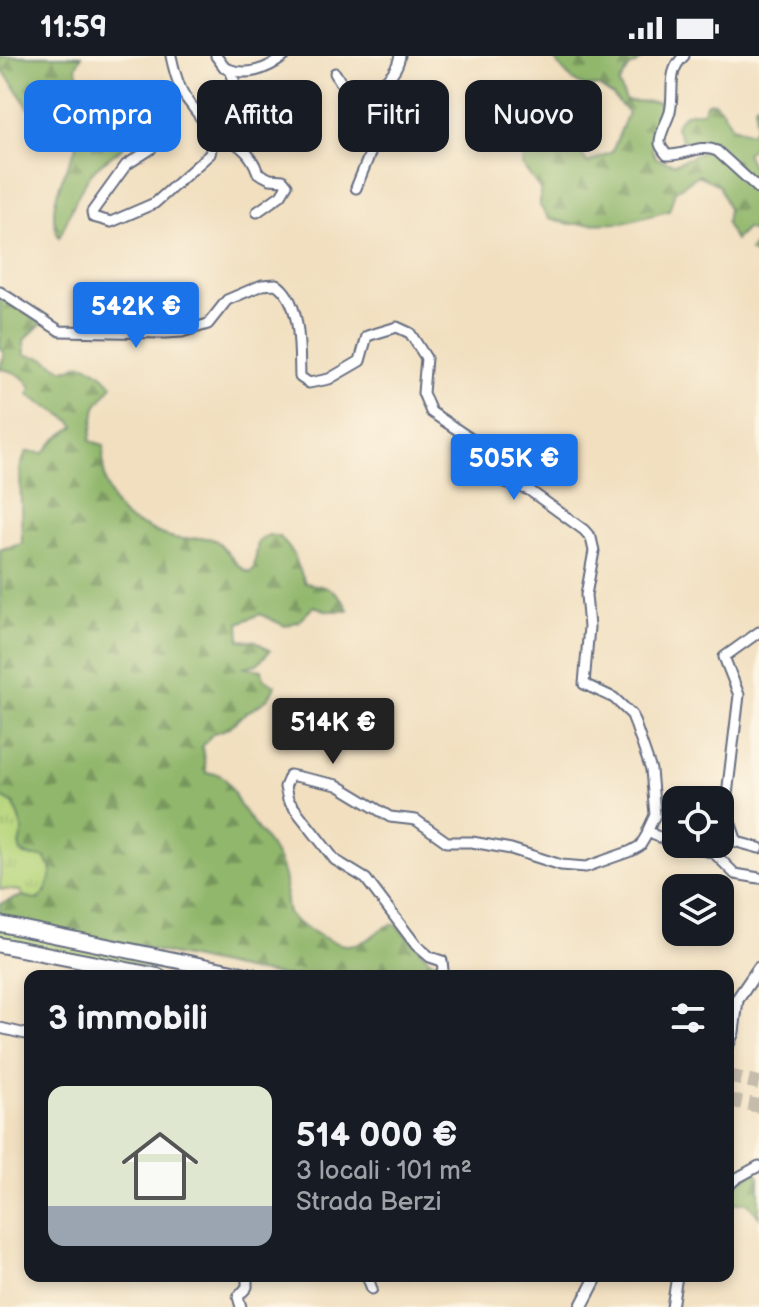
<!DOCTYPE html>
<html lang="it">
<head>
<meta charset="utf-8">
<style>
  :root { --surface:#171b24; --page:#20242c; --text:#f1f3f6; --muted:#9ea1a6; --line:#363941; --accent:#1a73e8 }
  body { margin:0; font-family:"Balsamiq Sans",sans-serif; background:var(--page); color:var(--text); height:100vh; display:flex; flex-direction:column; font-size:30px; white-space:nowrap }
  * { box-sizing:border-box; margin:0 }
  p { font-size:26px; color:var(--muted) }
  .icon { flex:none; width:44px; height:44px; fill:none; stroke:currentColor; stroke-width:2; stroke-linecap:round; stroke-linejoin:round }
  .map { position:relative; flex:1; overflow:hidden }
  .side { position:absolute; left:24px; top:914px; width:710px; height:312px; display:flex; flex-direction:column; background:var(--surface); border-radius:16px; box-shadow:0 4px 12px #0003 }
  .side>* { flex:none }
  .hud { position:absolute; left:24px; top:24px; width:712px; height:72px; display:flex; gap:16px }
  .fabs { position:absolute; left:662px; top:730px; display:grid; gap:16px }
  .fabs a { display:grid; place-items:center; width:72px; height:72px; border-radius:16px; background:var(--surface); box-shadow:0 4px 12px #0003; font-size:40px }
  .price { position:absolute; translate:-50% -68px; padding:0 18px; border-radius:8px; background:var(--accent); color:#fff; font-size:26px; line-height:52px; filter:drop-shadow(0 2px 4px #0008) }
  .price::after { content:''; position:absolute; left:50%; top:48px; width:24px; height:18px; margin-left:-12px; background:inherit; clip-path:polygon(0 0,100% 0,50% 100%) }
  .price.selected { background:#222; color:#fff }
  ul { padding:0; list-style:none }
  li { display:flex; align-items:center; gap:24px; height:200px; padding:0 24px }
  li+li { border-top:2px solid var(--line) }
  li span { display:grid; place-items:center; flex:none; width:224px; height:160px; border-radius:16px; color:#555 }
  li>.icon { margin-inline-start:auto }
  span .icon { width:96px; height:96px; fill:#fffc; stroke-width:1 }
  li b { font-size:34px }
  h2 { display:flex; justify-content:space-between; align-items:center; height:96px; padding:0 24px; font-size:34px }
  .tag { padding:0 28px; border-radius:16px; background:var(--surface); box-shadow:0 4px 12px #0003; font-size:28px; line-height:72px }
  .tag.selected { background:var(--accent); color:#fff }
  .status { display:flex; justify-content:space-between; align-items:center; height:56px; padding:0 40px; background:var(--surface); direction:ltr }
  .status svg { height:22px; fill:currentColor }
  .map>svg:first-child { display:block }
  .grass { fill:url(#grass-tufts); stroke:#69826e; stroke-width:2 }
  .forest { fill:url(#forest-firs); stroke:#567365; stroke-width:2 }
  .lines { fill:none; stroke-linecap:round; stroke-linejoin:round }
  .highway-tunnel { stroke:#c6bcac; stroke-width:14; stroke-dasharray:14 7; stroke-linecap:butt }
  .minor-casing { stroke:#666d80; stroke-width:13 }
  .major-casing { stroke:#666d80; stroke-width:15 }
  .highway-casing { stroke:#666d80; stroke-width:18 }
  .minor { stroke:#fff; stroke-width:9 }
  .major { stroke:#fff; stroke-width:11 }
  .highway { stroke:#fff; stroke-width:14 }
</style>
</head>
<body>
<div class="status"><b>11:59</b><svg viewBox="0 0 49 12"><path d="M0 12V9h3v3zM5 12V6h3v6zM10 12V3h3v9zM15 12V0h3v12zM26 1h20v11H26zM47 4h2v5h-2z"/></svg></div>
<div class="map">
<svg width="759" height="1251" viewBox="0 0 759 1251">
  <defs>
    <pattern id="grass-tufts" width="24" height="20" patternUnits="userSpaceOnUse" patternTransform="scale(2)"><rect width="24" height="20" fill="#b7d67d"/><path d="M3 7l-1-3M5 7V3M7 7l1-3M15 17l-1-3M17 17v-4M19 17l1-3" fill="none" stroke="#9db86e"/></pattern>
    <pattern id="forest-firs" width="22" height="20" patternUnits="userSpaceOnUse" patternTransform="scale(2)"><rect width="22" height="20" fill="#91b76c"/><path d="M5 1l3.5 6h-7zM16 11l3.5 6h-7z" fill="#76955c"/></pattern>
  </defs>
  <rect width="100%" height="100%" fill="#fcf5e5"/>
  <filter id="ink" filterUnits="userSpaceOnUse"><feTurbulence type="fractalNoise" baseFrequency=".0125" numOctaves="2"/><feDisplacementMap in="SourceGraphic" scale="16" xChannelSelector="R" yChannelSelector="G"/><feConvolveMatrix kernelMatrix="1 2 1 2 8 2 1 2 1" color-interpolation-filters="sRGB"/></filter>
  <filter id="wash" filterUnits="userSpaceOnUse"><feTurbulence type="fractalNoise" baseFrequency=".006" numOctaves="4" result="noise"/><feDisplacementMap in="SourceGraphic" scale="32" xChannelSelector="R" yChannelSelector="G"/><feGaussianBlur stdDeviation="1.8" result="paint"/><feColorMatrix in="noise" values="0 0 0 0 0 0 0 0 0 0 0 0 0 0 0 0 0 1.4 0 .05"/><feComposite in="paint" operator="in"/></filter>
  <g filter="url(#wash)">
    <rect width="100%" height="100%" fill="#f1dfbf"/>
    <g class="grass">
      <path d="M0 740 14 748 23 774 24 799 45 801C56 817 51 831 38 844L22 840 21 835 0 833Z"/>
      <polygon points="0,872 151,903 160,910 148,914 0,885"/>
    </g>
    <g class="forest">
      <path d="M0 0H81L76 11 81 26 83 47 109 57 130 77C127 94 107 101 95 113 78 132 70 160 59 182 43 148 69 112 80 81L75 75 53 78 44 74 0 10Z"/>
      <path d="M553 0H647L629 12 619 28 626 45 659 46 661 59 652 94 656 102 674 108 701 97 708 89 707 86 689 87 682 84 676 72C679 57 688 56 702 56L707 47 714 46 723 55 732 71 751 77 756 71 755 50 758 47 759 88 746 97 755 116H759V201L750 195 758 183 759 178 746 173 735 184 726 168 728 153 719 129 698 119 675 135 669 155 623 167 570 168 549 162 540 150V133L522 109V86L540 79 576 73 586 80C581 91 579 97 588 107L612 96 628 57 613 40 598 30C578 35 562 15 553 0Z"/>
      <path d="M0 239 41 268 24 284 25 299 44 302 64 314C69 313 73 311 77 309 90 306 105 320 112 329L96 351 90 385 104 389C101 412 106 443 124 460 129 465 138 468 146 471 157 477 169 482 181 483 193 484 208 478 218 486 230 496 234 510 250 517L254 512 258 486 268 479 280 481 293 497 305 527C330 531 337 532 349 555H328L314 550 299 565 285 570 260 558 239 567 240 584 256 585 270 595 257 608 243 611 262 614 264 623 275 629C271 644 259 649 247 656 234 665 229 675 213 677L202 691 206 717C212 717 219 717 223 721 231 727 234 739 239 748 254 772 277 791 284 820 287 832 284 846 288 857 293 868 335 889 346 889 372 889 378 869 395 868L428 902 440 910 435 920H289L250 915 0 861V848L22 840 38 844 46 835 52 815 45 801H32L21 796 19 788 23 774 14 748 0 740V493L22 488 20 413 26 396 44 397 55 384 75 370C63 355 41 351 28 338L31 333C26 320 12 314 0 313L4 298 0 291Z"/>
      <polygon points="755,1115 759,1121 759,1161 748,1147 728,1147 728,1135"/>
    </g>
  </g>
  <g filter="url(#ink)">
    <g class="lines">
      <g class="highway-tunnel">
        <polyline points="728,1020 759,1027"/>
        <polyline points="728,1044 759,1050"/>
      </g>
      <g class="minor-casing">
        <g id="minor">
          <path d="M216 0 225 12C247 21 266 14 285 0"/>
          <path d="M684 0C666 16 675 36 670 56 667 66 659 78 660 88 661 91 665 97 667 99 686 100 699 87 717 95L759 133"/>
          <polyline points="230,14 243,47"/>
          <path d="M335 17 345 33C369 41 395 24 400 0"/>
          <path d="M103 45 118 44C132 57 153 72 151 93L126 109 92 156 93 161 111 166 155 147 210 98C217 76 198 59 186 42 178 31 174 14 171 0"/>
          <path d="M208 74C232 85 249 90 258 117L270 123 283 124 287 129 281 139 257 156"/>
          <polyline points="356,132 371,95 360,34"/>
          <path d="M0 236 60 275 165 277 182 276 208 268 227 244 262 229 276 228C302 245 299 294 300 321L309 327 329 323 360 305 367 280 397 271 410 277 426 302 423 337 431 356 480 389 492 416 500 424 529 434 584 474 591 482 594 495 586 539 589 571 584 628 614 642 632 659 651 714 655 759 648 774 654 779 676 787"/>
          <polyline points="759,576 724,601 739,639 727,739 729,763 737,786 759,792"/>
          <polyline points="680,788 714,797 735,818 759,822"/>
          <polyline points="439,920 443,914 442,905 430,901 416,889 366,823 335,804 288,744 285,731 290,719 337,729 390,761 416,764 447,786 472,786 511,793 561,809 586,811 631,795 640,790 649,775"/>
          <polyline points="0,972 30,979"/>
          <polyline points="728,1130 737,1122 759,1110"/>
          <polyline points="367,1220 372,1233"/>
          <polyline points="241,1251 238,1241 247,1231 247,1220"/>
          <polyline points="672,1251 677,1220"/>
        </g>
      </g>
      <g class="major-casing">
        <g id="major">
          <polyline points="728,988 733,976 737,944 759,912"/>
          <polyline points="581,1251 597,1220"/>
        </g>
      </g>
      <g class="highway-casing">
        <g id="highway">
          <polyline points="0,868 252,920"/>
          <polyline points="0,889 158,920"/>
        </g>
      </g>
      <use href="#minor" class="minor"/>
      <use href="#major" class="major"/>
      <use href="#highway" class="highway"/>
    </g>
  </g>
</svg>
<div class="fabs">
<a><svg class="icon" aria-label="locate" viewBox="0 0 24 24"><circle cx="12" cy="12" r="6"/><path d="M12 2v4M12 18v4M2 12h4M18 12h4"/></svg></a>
<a><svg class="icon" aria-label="layers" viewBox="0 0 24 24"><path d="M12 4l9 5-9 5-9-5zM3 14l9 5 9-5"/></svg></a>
</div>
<b class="price" style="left:136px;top:294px">542K €</b>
<b class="price" style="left:514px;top:446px">505K €</b>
<b class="price selected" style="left:333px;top:710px">514K €</b>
<div class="hud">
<a class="tag selected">Compra</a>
<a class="tag">Affitta</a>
<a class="tag">Filtri</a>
<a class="tag">Nuovo</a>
</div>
<section class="side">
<h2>3 immobili<svg class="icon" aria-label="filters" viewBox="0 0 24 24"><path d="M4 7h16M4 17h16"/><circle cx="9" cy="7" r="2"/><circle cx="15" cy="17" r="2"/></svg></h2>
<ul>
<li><span style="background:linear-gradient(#dfe7d0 75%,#9aa5b1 0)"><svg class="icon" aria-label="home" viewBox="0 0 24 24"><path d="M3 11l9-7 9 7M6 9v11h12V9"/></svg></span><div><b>514 000 €</b><p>3 locali · 101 m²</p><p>Strada Berzi</p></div></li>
</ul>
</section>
</div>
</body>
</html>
